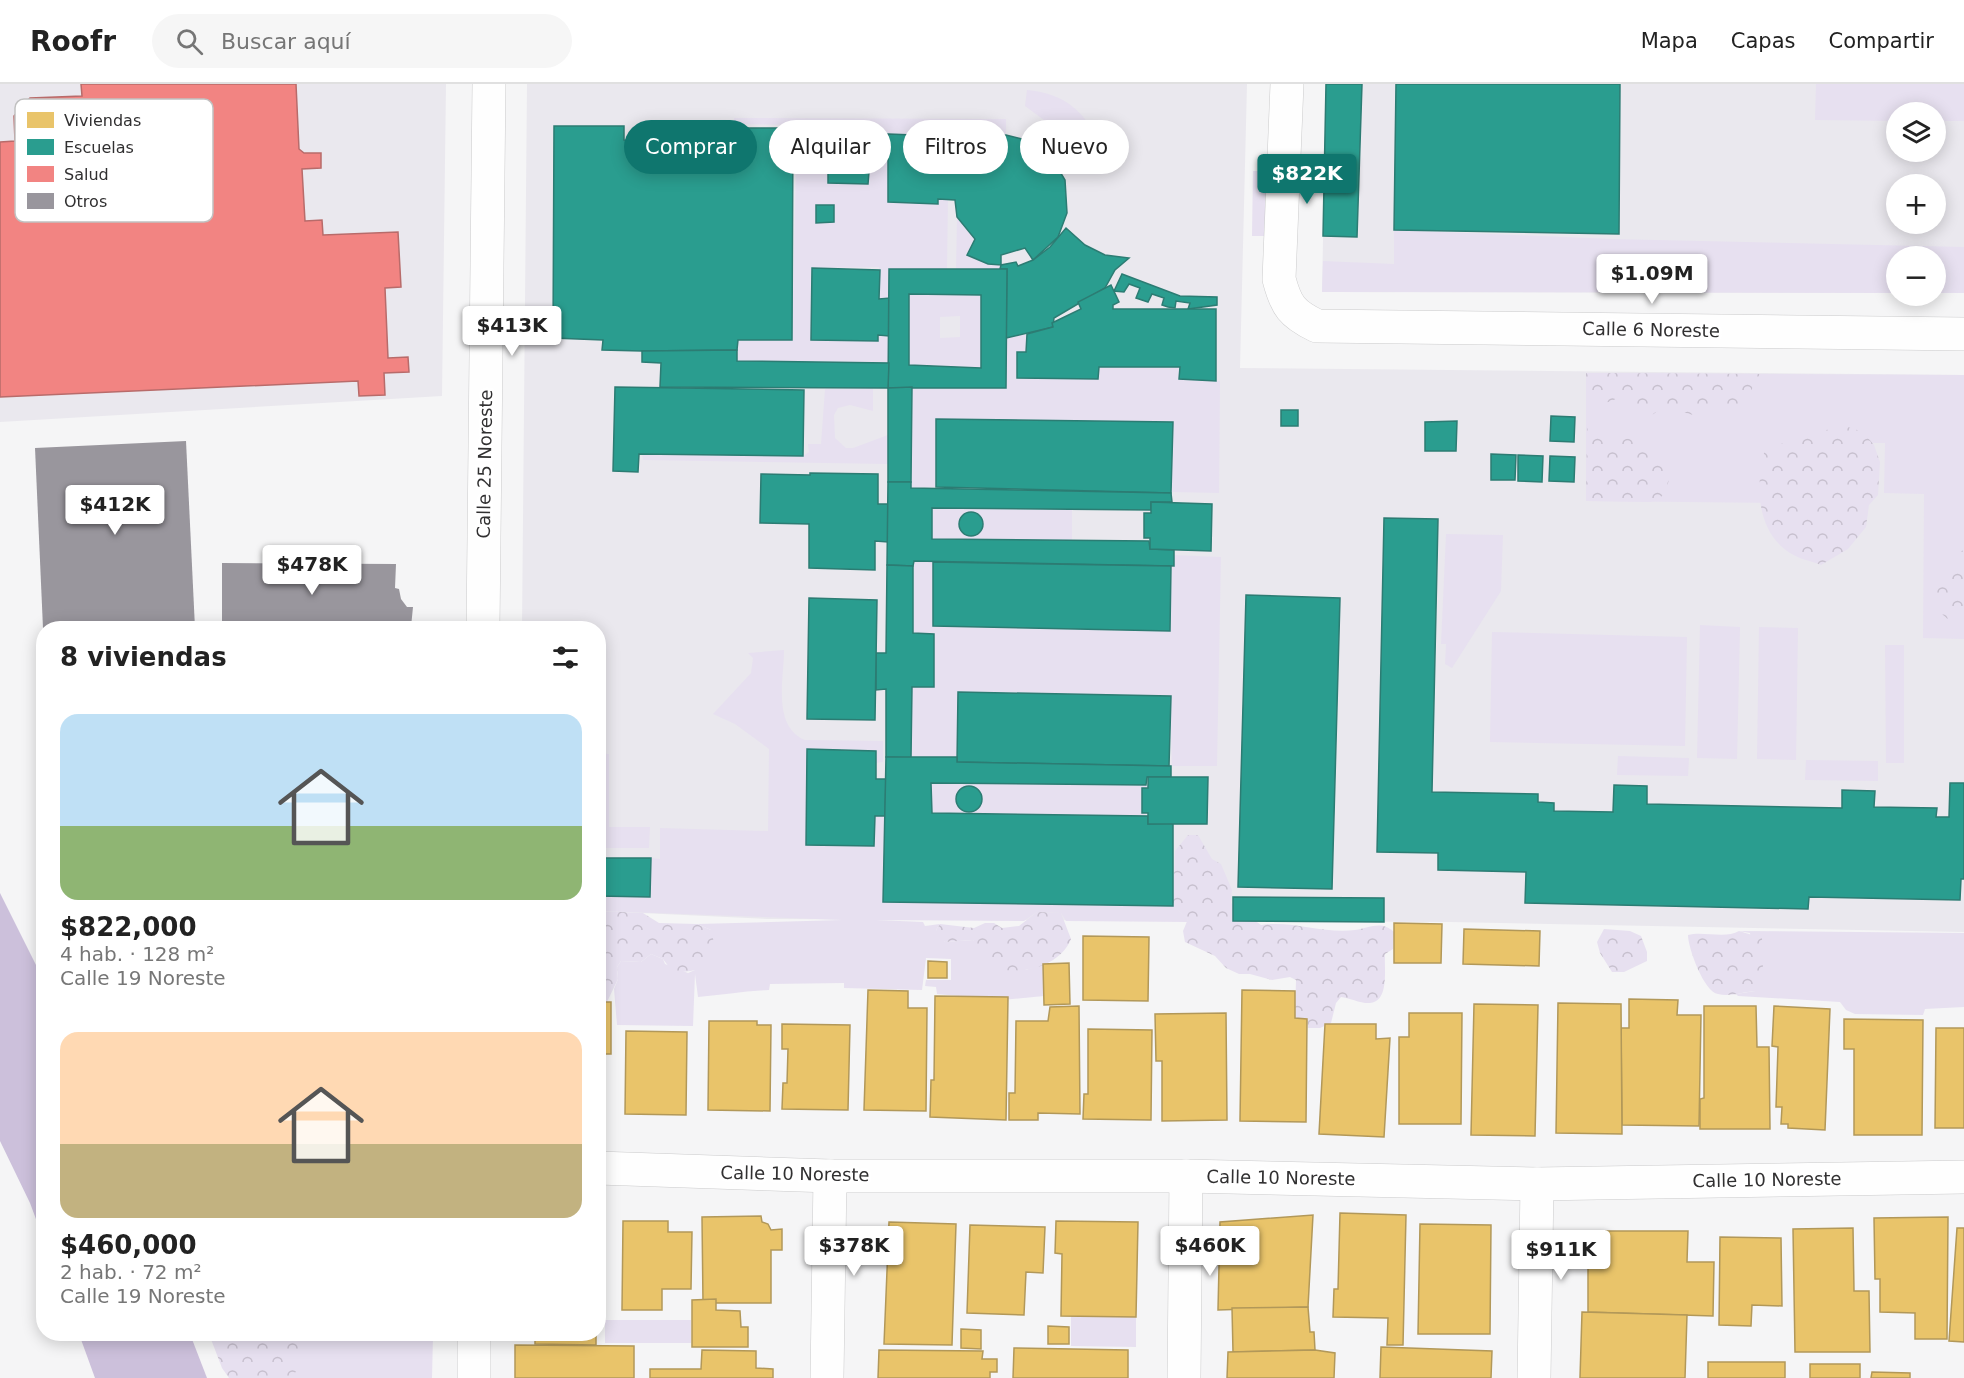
<!DOCTYPE html>
<html lang="es">
<head>
<meta charset="utf-8">
<style>
  :root { --surface:#fff; --page:#f6f6f6; --text:#222; --muted:#767676; --line:#e0e0e0; --accent:#0f766e }
  body { margin:0; font-family:"DejaVu Sans",sans-serif; background:var(--page); color:var(--text); height:100vh; display:flex; flex-direction:column; font-size:22px; white-space:nowrap }
  * { box-sizing:border-box; margin:0 }
  p { font-size:20px; color:var(--muted) }
  .icon { flex:none; width:33px; height:33px; fill:none; stroke:currentColor; stroke-width:2; stroke-linecap:round; stroke-linejoin:round }
  .map { position:relative; flex:1; overflow:hidden }
  .details { position:absolute; left:36px; top:537px; width:570px; height:720px; display:flex; flex-direction:column; background:var(--surface); border-radius:24px; box-shadow:0 3px 15px #0003 }
  .details>* { flex:none }
  .hud { position:absolute; left:624px; top:36px; width:570px; height:54px; display:flex; gap:12px }
  .buttons { position:absolute; left:1886px; top:18px; display:grid; gap:12px }
  .buttons a { display:grid; place-items:center; width:60px; height:60px; border-radius:50%; background:var(--surface); box-shadow:0 3px 15px #0003; font-size:30px }
  .price { position:absolute; translate:-50% -51px; padding:0 14px; border-radius:6px; background:#fff; color:#222; font-size:20px; line-height:39px; filter:drop-shadow(0 2px 3px #0008) }
  .price::after { content:''; position:absolute; left:50%; top:36px; width:18px; height:14px; margin-left:-9px; background:inherit; clip-path:polygon(0 0,100% 0,50% 100%) }
  .price.active { background:var(--accent); color:#fff }
  ul { padding:0; list-style:none }
  li { display:grid; align-content:center; gap:12px; height:318px; padding:0 24px }
  li span { display:grid; place-items:center; height:186px; border-radius:18px; color:#555 }
  li>.icon { margin-inline-start:auto }
  span .icon { width:108px; height:108px; fill:#fffc; stroke-width:1 }
  li b { font-size:26px }
  h2 { display:flex; justify-content:space-between; align-items:center; height:72px; padding:0 24px; font-size:26px }
  .chip { padding:0 21px; border-radius:27px; background:var(--surface); box-shadow:0 3px 15px #0003; font-size:21px; line-height:54px }
  .chip.active { background:var(--accent); color:#fff }
  header { display:flex; align-items:center; gap:36px; box-sizing:border-box; height:84px; padding:0 30px; background:var(--surface); border-bottom:2px solid var(--line) }
  header strong { font-size:28px }
  nav { display:flex; gap:33px; margin-inline-start:auto; font-size:21px }
  .search { width:420px; height:54px; background:var(--page); display:flex; align-items:center; gap:15px; box-sizing:border-box; padding:0 21px; border-radius:33px; color:var(--muted); font-size:22px }
  .map>svg:first-child { display:block }
  .built { fill:#eae8ee; fill-rule:evenodd }
  .green { fill:#e7e0f0; fill-rule:evenodd }
  .forest { fill:url(#forest-crowns) }
  .water { fill:#ccc0db }
  .homes { fill:#e9c46a; stroke:#b29859; stroke-width:1.5 }
  .schools { fill:#2a9d8f; stroke:#2c7c73; stroke-width:1.5; fill-rule:evenodd }
  .health { fill:#f28482; stroke:#b86b6a; stroke-width:1.5 }
  .building { fill:#99969d }
  .lines { fill:none; stroke-linecap:round; stroke-linejoin:round }
  .street-casing { stroke:#cbcbcc; stroke-width:34 }
  .street { stroke:#fefefe; stroke-width:33 }
  .labels { text-anchor:middle; stroke-width:6; stroke-linejoin:round; paint-order:stroke }
  .street-label { font-size:18px; fill:#313031; stroke:#fff }
  .key { fill:#fff; stroke:#c1c1c1; stroke-width:1.5 }
  .key-label { font-size:16px; fill:#313031 }
</style>
</head>
<body>
<header>
<strong>Roofr</strong>
<div class="search"><svg class="icon" aria-label="search" viewBox="0 0 24 24"><circle cx="10" cy="10" r="6"/><path d="M15 15l6 6"/></svg>Buscar aquí</div>
<nav><a>Mapa</a><a>Capas</a><a>Compartir</a></nav>
</header>
<div class="map">
<svg width="1964" height="1294" viewBox="0 0 1964 1294">
  <defs>
    <pattern id="forest-crowns" width="20" height="18" patternUnits="userSpaceOnUse" patternTransform="scale(1.5)"><rect width="20" height="18" fill="#e7e0f0"/><path d="M2 6a3 3 0 1 1 6 0M12 15a3 3 0 1 1 6 0" fill="none" stroke="#c7c0ce"/></pattern>
  </defs>
  <rect width="100%" height="100%" fill="#f5f5f6"/>
  <g class="built">
    <polygon points="0,0 446,0 442,312 0,338"/>
    <polygon points="527,0 1247,0 1240,284 1964,291 1964,848 1450,838 767,835 599,827 598,544 522,544"/>
    <path d="M1326 0H1964V209H1935V172H1896V209L1322 208ZM1896 28H1935V68H1896ZM1896 100H1935V140H1896Z"/>
  </g>
  <g class="green">
    <polygon points="1816,0 1964,0 1964,37 1935,37 1935,28 1896,28 1896,37 1815,36"/>
    <path d="M1027 6C1064 9 1090 29 1100 67L1074 66 1063 50 1025 22Z"/>
    <path d="M734 34 1006 35V51L975 56H939L888 50V117L938 120V115H948L947 185H889L890 214 879 215V183L812 184 811 255 877 257 878 251 889 252V279L737 277 738 256 792 255 797 41 734 40ZM819 54 872 56V69L819 68ZM829 86 869 88 868 100 828 99ZM816 121H834V139L816 138Z"/>
    <polygon points="1253,87 1266,87 1265,152 1252,152"/>
    <polygon points="957,133 975,155 967,171 988,180 1001,181 1000,185 956,185"/>
    <polygon points="1394,146 1612,155 1964,163 1964,209 1935,209 1935,172 1896,172 1896,209 1322,208 1323,177 1394,180"/>
    <path d="M909 210 981 211V284L909 281ZM960 232V253L940 254V233Z"/>
    <polygon points="1027,250 1026,268 1017,268 1017,294 1098,295 1099,283 1180,283 1180,295 1220,297 1219,409 1172,408 1172,338 937,335 936,403 911,404 912,303 1006,304 1006,254"/>
    <polygon points="1586,289 1964,291 1964,555 1923,554 1924,410 1884,409 1885,359 1788,359 1787,419 1586,417"/>
    <polygon points="873,304 873,327 850,321 838,324 834,331 835,354 846,364 853,364 888,351 888,380 643,376 642,370 803,372 809,368 808,360 821,360 825,305"/>
    <path d="M932 424 1072 426V456L932 455ZM970 427 978 429 984 440 982 447 971 452 961 447 959 440 961 433Z"/>
    <polygon points="1446,450 1503,451 1501,507 1452,584 1445,580 1446,560 1441,560"/>
    <polygon points="1172,471 1221,473 1217,682 1172,682 1170,612 958,608 957,673 911,674 912,603 934,602 934,551 913,549 914,477 933,478 933,542 1170,547"/>
    <polygon points="1700,541 1740,543 1737,675 1697,674"/>
    <polygon points="1759,543 1798,544 1796,676 1757,675"/>
    <polygon points="1492,548 1687,553 1685,662 1490,658"/>
    <polygon points="1885,561 1904,561 1904,679 1886,679"/>
    <path d="M784 566C784 595 772 642 805 656L883 657V678L876 679V667L807 665 806 760 874 762 875 732H885L883 818 1173 822 1188 835 1187 838 1066 837 1061 829 1037 828 1024 837 876 836 923 838 925 842 940 840 936 846 945 858 973 856 1026 886 1043 880 1044 912 1002 916 937 910 936 903 925 902 926 896H951V875L926 874 922 906 844 904V899L770 900 769 906C744 907 722 911 698 913L695 890 693 942 617 941 614 905 618 895 617 883 621 877 641 878 651 870 663 875 665 880 688 889 695 886 711 846 697 840 842 836 599 827 598 812 651 774 660 775V744L768 747 769 665 735 640 713 630 751 589 753 574 748 569Z"/>
    <polygon points="599,669 609,670 609,743 650,743 649,764 599,764"/>
    <polygon points="1618,672 1689,674 1688,692 1617,691"/>
    <polygon points="1806,676 1878,677 1878,697 1805,696"/>
    <path d="M931 699 1148 701V704H1142V729L1148 732 932 729ZM968 702 979 707C984 714 982 723 973 727L962 725 957 717 959 707Z"/>
    <polygon points="1739,847 1964,849 1964,923 1925,925 1923,931 1855,930 1846,926 1840,918 1738,912 1736,910 1755,907 1750,849"/>
    <polygon points="1071,1232 1136,1233 1136,1263 1071,1262"/>
    <rect x="605" y="1236" width="86" height="23"/>
    <polygon points="271,1250 433,1250 432,1294 271,1294"/>
  </g>
  <g class="forest">
    <path d="M1586 289 1760 290C1755 298 1751 309 1745 315 1733 328 1711 325 1696 332L1664 322C1634 347 1639 329 1621 310 1610 322 1599 320 1586 310Z"/>
    <path d="M1587 339H1597L1615 357 1631 354C1643 360 1656 366 1664 375L1662 381 1669 396 1664 411 1651 418 1586 417Z"/>
    <path d="M1845 342 1863 348 1874 361 1880 378 1878 411 1869 421 1866 443 1848 465 1821 481C1811 477 1799 475 1790 469 1755 447 1755 398 1766 362L1795 358 1812 349Z"/>
    <path d="M1964 465V542C1944 537 1938 528 1933 508L1955 474Z"/>
    <path d="M1188 751H1198L1212 775 1221 780 1232 806 1231 819 1261 841C1293 836 1323 850 1355 846 1370 844 1381 836 1394 848L1393 865 1385 870C1384 882 1389 913 1374 918 1366 922 1350 914 1341 913L1336 919 1331 939 1320 944H1308L1307 935 1295 934 1296 896 1290 893 1272 896 1250 890H1239L1226 884 1215 872 1185 858 1183 847 1188 835 1173 822 1175 767Z"/>
    <path d="M598 827 643 829 659 839 697 840 711 846C721 878 702 891 672 887L663 875 651 870 641 878 621 877 617 883 618 895 607 918H599Z"/>
    <path d="M1037 828 1061 829 1071 855C1058 887 1008 895 979 878L976 867 978 861 973 856 945 858 938 853 936 846 940 840 974 844 985 839H994L1002 844 1019 842Z"/>
    <polygon points="1604,845 1630,847 1641,852 1647,868 1647,877 1624,888 1612,888 1600,869 1597,858"/>
    <path d="M1739 847 1762 854 1763 886 1755 907C1743 908 1730 913 1718 910 1704 908 1688 864 1688 851 1703 847 1726 855 1739 847Z"/>
    <polygon points="209,1250 297,1250 301,1281 291,1294 229,1294 222,1284"/>
  </g>
  <g class="water">
    <polygon points="0,809 43,895 43,1154 30,1119 0,1057"/>
    <polygon points="79,1250 190,1250 207,1294 95,1294"/>
  </g>
  <g class="homes">
    <polygon points="1394,839 1442,840 1441,879 1394,879"/>
    <polygon points="1464,845 1540,847 1539,882 1463,880"/>
    <polygon points="1083,852 1149,853 1148,917 1083,916"/>
    <polygon points="928,877 947,878 947,894 928,894"/>
    <polygon points="1069,879 1070,920 1044,921 1043,880"/>
    <polygon points="868,906 908,907 908,924 927,924 926,1027 864,1026"/>
    <polygon points="1242,906 1295,907 1295,934 1307,935 1306,1038 1240,1037"/>
    <polygon points="935,912 1008,913 1006,1036 930,1033 931,996 934,996"/>
    <polygon points="1629,915 1678,916 1677,931 1701,931 1699,1042 1622,1041 1621,944 1629,944"/>
    <polygon points="598,918 611,918 611,970 604,970 604,1037 598,1037"/>
    <polygon points="1558,919 1621,920 1622,1050 1556,1049"/>
    <polygon points="1474,920 1538,921 1535,1052 1471,1051"/>
    <polygon points="1079,922 1080,1030 1038,1029 1038,1036 1009,1036 1009,1009 1015,1009 1016,937 1048,937 1050,923"/>
    <polygon points="1704,922 1756,922 1757,963 1769,963 1770,1045 1700,1045 1700,1015 1704,1014"/>
    <polygon points="1774,922 1830,925 1825,1046 1788,1044 1788,1040 1781,1040 1782,1023 1776,1023 1778,963 1772,962"/>
    <polygon points="1226,929 1227,1036 1162,1037 1162,977 1156,977 1155,930"/>
    <polygon points="1409,929 1462,929 1461,1040 1399,1040 1399,953 1409,953"/>
    <polygon points="1844,935 1923,936 1922,1051 1854,1051 1854,965 1844,965"/>
    <polygon points="709,937 757,937 757,941 771,941 770,1027 708,1026"/>
    <polygon points="782,940 850,941 848,1026 782,1025 783,999 787,999 788,965 782,965"/>
    <polygon points="1325,940 1376,940 1376,955 1390,954 1384,1053 1319,1050"/>
    <polygon points="1936,944 1964,944 1964,1044 1935,1044"/>
    <polygon points="1088,945 1152,946 1151,1036 1083,1035 1084,1010 1088,1010"/>
    <polygon points="626,947 687,948 686,1031 625,1030"/>
    <polygon points="1340,1129 1406,1131 1403,1261 1387,1261 1388,1234 1333,1233 1334,1205 1338,1205"/>
    <polygon points="1313,1131 1308,1223 1218,1226 1220,1138"/>
    <polygon points="761,1132 762,1138 768,1140 771,1146 782,1145 782,1166 771,1166 771,1219 703,1219 702,1133"/>
    <polygon points="1948,1133 1947,1255 1915,1255 1915,1229 1880,1228 1880,1195 1875,1195 1874,1134"/>
    <polygon points="623,1137 668,1137 668,1148 692,1148 691,1205 662,1205 662,1226 622,1226"/>
    <polygon points="1056,1137 1138,1138 1136,1233 1061,1232 1062,1170 1055,1169"/>
    <polygon points="889,1138 956,1140 952,1261 884,1260"/>
    <polygon points="1420,1140 1491,1141 1490,1250 1418,1250"/>
    <polygon points="970,1141 1045,1143 1043,1189 1026,1188 1024,1231 967,1229"/>
    <polygon points="598,1143 604,1143 602,1237 598,1237"/>
    <polygon points="1853,1144 1854,1207 1869,1207 1870,1268 1795,1268 1793,1145"/>
    <polygon points="1957,1144 1964,1144 1964,1258 1949,1257"/>
    <polygon points="1583,1147 1688,1147 1687,1178 1714,1178 1713,1232 1588,1228 1588,1174 1584,1174"/>
    <polygon points="1720,1153 1781,1154 1782,1222 1752,1221 1751,1242 1719,1241"/>
    <polygon points="716,1215 716,1226 740,1227 741,1243 748,1243 748,1263 692,1263 692,1216"/>
    <polygon points="1308,1223 1310,1248 1314,1248 1315,1266 1233,1268 1232,1224"/>
    <polygon points="1582,1228 1687,1231 1685,1294 1580,1294"/>
    <polygon points="1048,1242 1069,1243 1069,1260 1048,1260"/>
    <polygon points="961,1245 981,1246 981,1265 961,1264"/>
    <polygon points="535,1250 596,1250 596,1261 535,1260"/>
    <polygon points="515,1261 634,1262 634,1294 515,1294"/>
    <polygon points="1381,1263 1492,1267 1491,1294 1380,1294"/>
    <polygon points="1014,1264 1128,1266 1128,1294 1013,1294"/>
    <polygon points="702,1266 756,1267 756,1284 773,1285 773,1294 650,1294 650,1285 701,1285"/>
    <polygon points="879,1266 983,1267 982,1275 997,1275 997,1288 990,1288 990,1294 878,1294"/>
    <polygon points="1315,1266 1335,1269 1334,1294 1227,1294 1228,1268"/>
    <rect x="1708" y="1278" width="77" height="16"/>
    <rect x="1810" y="1280" width="50" height="14"/>
    <polygon points="1872,1288 1910,1289 1910,1294 1871,1294"/>
  </g>
  <g class="schools">
    <polygon points="1326,0 1362,0 1357,153 1323,152"/>
    <polygon points="1396,0 1620,0 1619,150 1394,146"/>
    <polygon points="554,42 624,42 624,56 731,57 731,44 793,44 792,256 738,256 737,266 642,267 602,266 603,256 553,254"/>
    <polygon points="888,50 939,52 939,56 975,56 1006,51 1034,58 1050,71 1065,96 1067,129 1058,153 1033,176 1025,164 1001,171 1001,181 988,180 967,171 975,155 957,133 955,116 938,115 938,120 888,118"/>
    <polygon points="819,54 873,56 872,69 818,68"/>
    <polygon points="828,86 869,88 868,100 828,99"/>
    <polygon points="816,121 834,121 834,138 816,139"/>
    <polygon points="1066,144 1085,161 1105,171 1129,174 1115,186 1105,204 1054,234 1053,243 1006,254 1007,185 1000,185 1001,181 1016,178 1018,182 1033,176 1050,163"/>
    <polygon points="812,184 880,186 879,215 890,214 889,252 878,251 878,257 811,256"/>
    <path d="M889 185H1007L1006 304H888ZM909 210 981 211V284L909 281Z"/>
    <polygon points="1122,190 1180,212 1217,213 1217,221 1188,225 1190,219 1176,217 1175,224 1168,223 1162,221 1164,214 1152,210 1148,218 1136,214 1140,204 1129,200 1124,208 1114,207"/>
    <polygon points="1111,201 1119,218 1113,221 1113,225 1216,225 1216,297 1179,295 1180,283 1099,283 1098,295 1017,294 1017,268 1026,268 1027,250 1053,243 1052,239 1081,225 1078,218"/>
    <polygon points="737,266 737,277 889,279 888,304 660,303 661,279 642,278 642,267"/>
    <polygon points="615,303 804,306 803,372 639,370 638,388 613,387"/>
    <polygon points="912,303 911,398 888,398 888,304"/>
    <rect x="1281" y="326" width="17" height="16"/>
    <polygon points="1551,332 1575,333 1574,358 1550,357"/>
    <polygon points="936,335 1173,338 1171,409 936,403"/>
    <polygon points="1457,337 1456,367 1425,367 1425,338"/>
    <polygon points="1491,370 1516,371 1515,396 1491,396"/>
    <polygon points="1518,371 1543,372 1542,398 1518,397"/>
    <polygon points="1550,372 1575,373 1574,398 1549,397"/>
    <polygon points="810,389 878,390 878,420 888,420 888,458 875,457 875,486 809,484 809,440 760,439 761,390 810,391"/>
    <polygon points="888,398 911,398 911,404 1171,409 1172,418 1151,418 1151,426 932,424 932,455 1149,457 1150,465 1174,466 1174,482 914,477 913,482 887,481"/>
    <polygon points="1151,418 1212,420 1211,467 1150,465 1150,454 1144,454 1144,429 1151,429"/>
    <circle cx="971" cy="440" r="12"/>
    <polygon points="1384,434 1438,435 1432,708 1538,710 1538,718 1554,719 1554,727 1613,728 1614,701 1647,702 1647,720 1842,724 1842,706 1875,707 1874,723 1937,724 1936,733 1949,733 1950,699 1964,699 1964,795 1961,795 1960,816 1809,813 1808,825 1525,819 1526,788 1438,786 1438,769 1377,768"/>
    <polygon points="933,478 1171,482 1170,547 933,542"/>
    <polygon points="887,481 913,482 913,549 934,550 934,603 912,603 911,674 886,673 886,605 876,606 876,569 886,569"/>
    <polygon points="1246,511 1340,514 1332,805 1238,803"/>
    <polygon points="809,514 877,516 875,636 807,635"/>
    <polygon points="958,608 1171,612 1169,682 957,678"/>
    <polygon points="807,665 876,667 876,695 886,695 885,732 875,732 874,762 806,761"/>
    <polygon points="886,673 957,673 957,678 1171,682 1171,693 1147,693 1146,701 931,699 932,729 1148,732 1148,740 1173,739 1173,822 883,818"/>
    <polygon points="1148,693 1208,693 1207,740 1148,740 1148,729 1142,729 1142,704 1148,704"/>
    <circle cx="969" cy="715" r="13"/>
    <polygon points="598,774 651,774 650,813 598,812"/>
    <polygon points="1233,813 1384,814 1384,838 1233,837"/>
  </g>
  <polygon class="health" points="81,0 296,0 299,65 304,69 321,69 321,84 302,85 305,137 322,136 323,151 398,148 401,203 385,204 388,274 408,273 409,288 384,289 385,311 359,312 358,297 0,313 0,58 15,57 14,32 30,14 82,12"/>
  <g class="building">
    <polygon points="186,357 195,544 43,544 35,364"/>
    <polygon points="222,479 396,480 395,504 399,505 401,515 407,523 413,523 411,543 222,544"/>
  </g>
  <g class="lines">
    <g class="street-casing">
      <g id="street">
        <path d="M1287 0 1279 195C1286 222 1292 230 1317 242L1964 250"/>
        <polyline points="483,544 489,0"/>
        <polyline points="598,1084 830,1092 1186,1092 1537,1100 1964,1093"/>
        <polyline points="474,1294 474,1250"/>
        <polyline points="827,1294 830,1092"/>
        <polyline points="1184,1294 1186,1092"/>
        <polyline points="1534,1294 1537,1100"/>
      </g>
    </g>
    <use href="#street" class="street"/>
  </g>
  <g class="labels">
    <g class="street-label">
      <text transform="translate(1651 246) rotate(1)" y="6">Calle 6 Noreste</text>
      <text transform="translate(485 380) rotate(-89)" y="6">Calle 25 Noreste</text>
      <text transform="translate(795 1090) rotate(1)" y="6">Calle 10 Noreste</text>
      <text transform="translate(1281 1094) rotate(1)" y="6">Calle 10 Noreste</text>
      <text transform="translate(1767 1096) rotate(-1)" y="6">Calle 10 Noreste</text>
    </g>
  </g>
  <rect x="15" y="15" width="198" height="123" rx="9" class="key"/>
  <rect x="27" y="28" width="27" height="16" fill="#e9c46a"/>
  <rect x="27" y="55" width="27" height="16" fill="#2a9d8f"/>
  <rect x="27" y="82" width="27" height="16" fill="#f28482"/>
  <rect x="27" y="109" width="27" height="16" fill="#99969d"/>
  <g class="key-label">
    <text x="64" y="42">Viviendas</text>
    <text x="64" y="69">Escuelas</text>
    <text x="64" y="96">Salud</text>
    <text x="64" y="123">Otros</text>
  </g>
</svg>
<div class="buttons">
<a><svg class="icon" aria-label="layers" viewBox="0 0 24 24"><path d="M12 4l9 5-9 5-9-5zM3 14l9 5 9-5"/></svg></a>
<a>+</a>
<a>−</a>
</div>
<b class="price active" style="left:1307px;top:121px">$822K</b>
<b class="price" style="left:1652px;top:221px">$1.09M</b>
<b class="price" style="left:512px;top:273px">$413K</b>
<b class="price" style="left:115px;top:452px">$412K</b>
<b class="price" style="left:312px;top:512px">$478K</b>
<b class="price" style="left:854px;top:1193px">$378K</b>
<b class="price" style="left:1210px;top:1193px">$460K</b>
<b class="price" style="left:1561px;top:1197px">$911K</b>
<div class="hud">
<a class="chip active">Comprar</a>
<a class="chip">Alquilar</a>
<a class="chip">Filtros</a>
<a class="chip">Nuevo</a>
</div>
<section class="details">
<h2>8 viviendas<svg class="icon" aria-label="filters" viewBox="0 0 24 24"><path d="M4 7h16M4 17h16"/><circle cx="9" cy="7" r="2"/><circle cx="15" cy="17" r="2"/></svg></h2>
<ul>
<li><span style="background:linear-gradient(#bfe0f5 60%,#8fb573 0)"><svg class="icon" aria-label="home" viewBox="0 0 24 24"><path d="M3 11l9-7 9 7M6 9v11h12V9"/></svg></span><div><b>$822,000</b><p>4 hab. · 128 m²</p><p>Calle 19 Noreste</p></div></li>
<li><span style="background:linear-gradient(#ffd9b3 60%,#c2b280 0)"><svg class="icon" aria-label="home" viewBox="0 0 24 24"><path d="M3 11l9-7 9 7M6 9v11h12V9"/></svg></span><div><b>$460,000</b><p>2 hab. · 72 m²</p><p>Calle 19 Noreste</p></div></li>
</ul>
</section>
</div>
</body>
</html>
